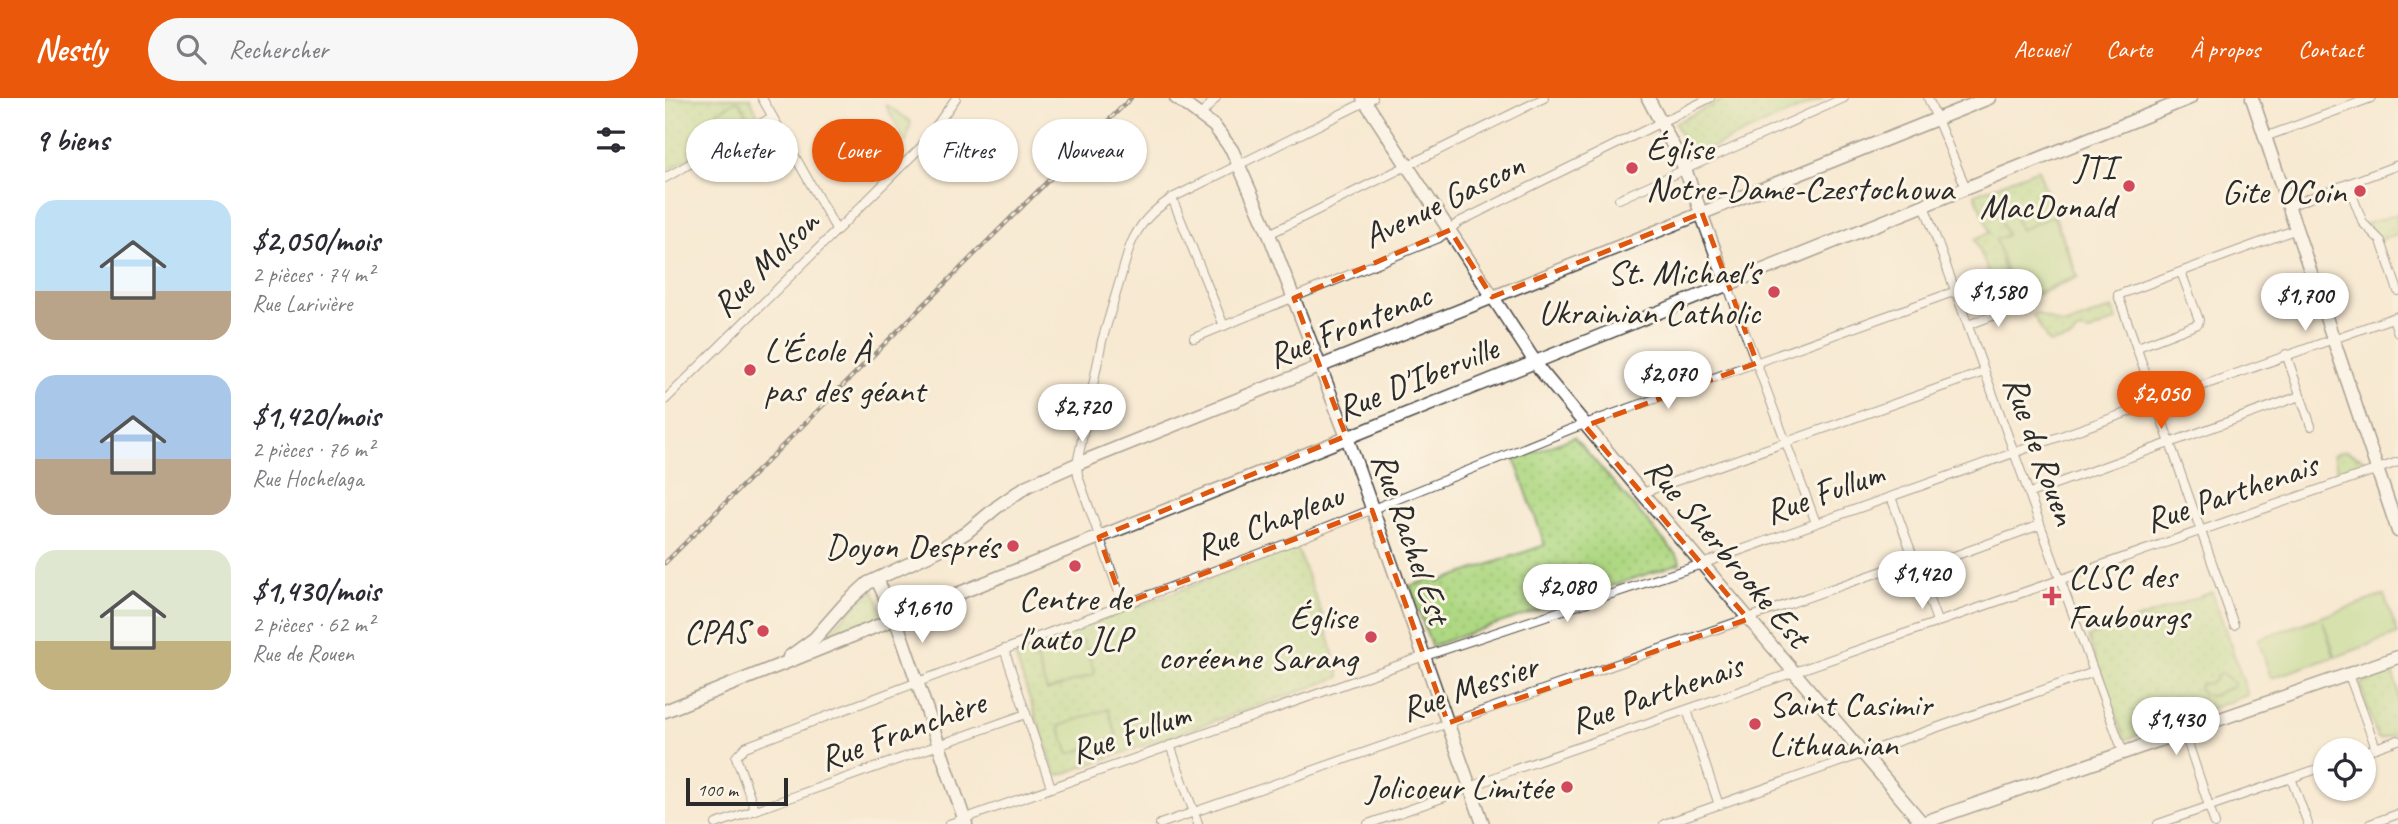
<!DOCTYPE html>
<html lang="fr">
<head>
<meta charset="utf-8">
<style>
  :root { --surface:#fff; --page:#f7f7f7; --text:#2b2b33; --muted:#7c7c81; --accent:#ea580c }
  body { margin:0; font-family:Caveat,sans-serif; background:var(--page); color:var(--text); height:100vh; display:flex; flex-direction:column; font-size:26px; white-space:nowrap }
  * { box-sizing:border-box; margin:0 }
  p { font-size:23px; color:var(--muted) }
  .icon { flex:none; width:38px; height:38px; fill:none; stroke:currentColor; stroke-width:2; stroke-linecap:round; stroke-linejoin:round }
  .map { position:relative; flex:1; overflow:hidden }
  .drawer { display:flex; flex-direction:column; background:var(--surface); width:665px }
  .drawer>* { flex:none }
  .hud { position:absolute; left:21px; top:21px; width:665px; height:63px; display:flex; gap:14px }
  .controls { position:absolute; left:1648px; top:640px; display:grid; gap:14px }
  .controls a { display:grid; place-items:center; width:63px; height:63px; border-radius:50%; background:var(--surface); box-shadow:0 2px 5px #0004; font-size:35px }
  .scale { position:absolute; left:21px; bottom:18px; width:102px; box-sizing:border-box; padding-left:7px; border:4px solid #2b2b2b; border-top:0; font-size:19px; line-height:24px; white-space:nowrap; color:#2b2b2b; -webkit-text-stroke:5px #fcf5e5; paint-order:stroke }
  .price { position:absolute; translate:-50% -60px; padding:0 16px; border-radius:24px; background:#fff; color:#222; font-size:23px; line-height:46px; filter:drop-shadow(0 2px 4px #0008) }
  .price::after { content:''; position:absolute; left:50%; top:42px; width:21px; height:16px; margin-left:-10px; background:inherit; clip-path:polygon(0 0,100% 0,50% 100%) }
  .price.current { background:var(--accent); color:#fff }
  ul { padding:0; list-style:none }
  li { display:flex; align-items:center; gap:21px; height:175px; padding:0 35px }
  li span { display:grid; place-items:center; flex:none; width:196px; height:140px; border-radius:21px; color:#555 }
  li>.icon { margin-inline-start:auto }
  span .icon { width:84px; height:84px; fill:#fffc; stroke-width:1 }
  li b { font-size:30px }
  h2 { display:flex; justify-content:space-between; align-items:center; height:84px; padding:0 35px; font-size:30px }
  .tag { padding:0 24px; border-radius:32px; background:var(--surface); box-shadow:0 2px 5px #0004; font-size:24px; line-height:63px }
  .tag.current { background:var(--accent); color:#fff }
  header { display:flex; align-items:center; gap:42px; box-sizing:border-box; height:98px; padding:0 35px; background:var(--accent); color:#fff }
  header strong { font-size:33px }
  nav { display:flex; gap:38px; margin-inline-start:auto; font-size:24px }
  .search { width:490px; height:63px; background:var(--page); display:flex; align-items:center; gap:18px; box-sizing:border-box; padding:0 24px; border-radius:38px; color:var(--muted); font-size:26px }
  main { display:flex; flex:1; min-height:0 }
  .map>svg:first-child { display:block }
  .park { fill:url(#park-dots); stroke:#6d8257; stroke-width:2 }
  .pitch { fill:#afd883; stroke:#6d8257; stroke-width:2 }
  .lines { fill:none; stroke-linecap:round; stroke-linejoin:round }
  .street-casing { stroke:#4a4844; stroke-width:10 }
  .secondary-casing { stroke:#4a4844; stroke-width:15 }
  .primary-casing { stroke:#4a4844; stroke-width:15 }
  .street { stroke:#fff; stroke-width:8 }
  .secondary { stroke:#fff; stroke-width:12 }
  .primary { stroke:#fff; stroke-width:12 }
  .rail-casing { stroke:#2b2b2b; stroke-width:4.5 }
  .rail { stroke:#fcf5e5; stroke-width:2; stroke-dasharray:5; stroke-linecap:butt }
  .marked { fill:none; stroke:#df570e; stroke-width:5; stroke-dasharray:14 9; stroke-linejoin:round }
  .poi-dot { fill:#d1495b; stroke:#fcf5e5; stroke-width:2.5 }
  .labels { text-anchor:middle; stroke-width:6; stroke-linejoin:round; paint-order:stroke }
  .poi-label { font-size:35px; fill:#2b2b2b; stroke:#fcf5e5; text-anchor:end }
  .street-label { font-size:35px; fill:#2b2b2b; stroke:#fcf5e5 }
</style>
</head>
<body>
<header>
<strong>Nestly</strong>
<div class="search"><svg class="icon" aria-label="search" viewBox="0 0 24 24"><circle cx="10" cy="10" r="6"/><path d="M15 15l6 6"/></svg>Rechercher</div>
<nav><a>Accueil</a><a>Carte</a><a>À propos</a><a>Contact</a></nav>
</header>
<main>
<section class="drawer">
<h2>9 biens<svg class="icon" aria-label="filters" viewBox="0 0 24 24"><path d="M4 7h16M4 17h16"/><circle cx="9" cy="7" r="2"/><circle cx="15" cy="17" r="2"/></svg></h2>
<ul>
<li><span style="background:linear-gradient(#bfe0f5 65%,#b9a48a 0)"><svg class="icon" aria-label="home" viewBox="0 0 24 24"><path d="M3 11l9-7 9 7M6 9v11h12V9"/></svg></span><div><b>$2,050/mois</b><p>2 pièces · 74 m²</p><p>Rue Larivière</p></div></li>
<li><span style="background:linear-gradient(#a9c7e8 60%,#b9a48a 0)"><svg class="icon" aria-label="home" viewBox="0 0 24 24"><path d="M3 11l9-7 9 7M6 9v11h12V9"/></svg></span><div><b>$1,420/mois</b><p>2 pièces · 76 m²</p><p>Rue Hochelaga</p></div></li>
<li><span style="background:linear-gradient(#dfe7d0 65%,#c2b280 0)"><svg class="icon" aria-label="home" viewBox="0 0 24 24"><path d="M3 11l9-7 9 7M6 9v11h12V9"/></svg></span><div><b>$1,430/mois</b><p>2 pièces · 62 m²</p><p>Rue de Rouen</p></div></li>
</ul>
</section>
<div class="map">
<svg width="1733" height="726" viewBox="0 0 1733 726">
  <defs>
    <pattern id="park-dots" width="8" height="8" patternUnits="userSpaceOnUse" patternTransform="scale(1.75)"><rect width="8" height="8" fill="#afd883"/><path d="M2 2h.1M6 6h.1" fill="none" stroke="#97ba71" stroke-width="1.8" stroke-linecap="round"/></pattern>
  </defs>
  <rect width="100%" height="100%" fill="#fcf5e5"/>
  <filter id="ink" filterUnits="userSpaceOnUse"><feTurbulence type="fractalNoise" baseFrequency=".0143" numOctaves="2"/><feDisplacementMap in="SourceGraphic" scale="14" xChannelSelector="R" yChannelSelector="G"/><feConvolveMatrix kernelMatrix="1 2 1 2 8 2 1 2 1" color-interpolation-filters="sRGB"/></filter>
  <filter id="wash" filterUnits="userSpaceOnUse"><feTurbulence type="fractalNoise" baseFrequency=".00686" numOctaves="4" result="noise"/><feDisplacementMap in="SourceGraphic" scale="28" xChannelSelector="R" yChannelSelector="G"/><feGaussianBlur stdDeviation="1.57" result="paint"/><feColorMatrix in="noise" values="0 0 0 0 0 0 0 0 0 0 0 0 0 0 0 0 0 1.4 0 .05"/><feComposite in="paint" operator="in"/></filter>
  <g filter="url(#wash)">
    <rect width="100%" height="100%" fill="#f7e9d2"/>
    <g class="park">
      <polygon points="0,0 85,0 94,19 0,74"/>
      <polygon points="1061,0 1159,0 1027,58 1010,25"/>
      <polygon points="222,7 246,24 241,45 221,8"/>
      <polygon points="1373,71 1413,179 1353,206 1335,161 1339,176 1326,181 1310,141 1325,134 1310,96"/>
      <polygon points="1732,116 1733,136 1715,142 1700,126"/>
      <polygon points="1447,210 1452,222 1425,234 1414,232 1405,241 1384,245 1368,217 1371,215 1396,226 1404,226"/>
      <polygon points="909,339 1014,460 1015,465 766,548 745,488 771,480 773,484 880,447 850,362"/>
      <polygon points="1680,353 1699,361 1700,367 1674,376 1668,357"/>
      <polygon points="631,448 657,516 675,579 395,677 390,674 349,555"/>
      <polygon points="209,492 219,519 153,548 188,509"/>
      <polygon points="1547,494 1583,597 1460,642 1423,539"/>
      <polygon points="1727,574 1733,591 1733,635 1715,641 1712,639 1695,586"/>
    </g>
    <g class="pitch">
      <polygon points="71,3 75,4 82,17 81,20 57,34 51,28 48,17"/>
      <polygon points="1346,110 1355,132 1388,118 1411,178 1361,199 1350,195 1331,142 1342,137 1333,115"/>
      <polygon points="1719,497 1733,536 1671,559 1658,523 1669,559 1606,580 1593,541"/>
      <polygon points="418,543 430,576 382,593 371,559"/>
      <polygon points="1557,575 1569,585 1568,588 1547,598 1536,595 1534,590 1536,586 1546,585 1551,581 1551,578"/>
      <polygon points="443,611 452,639 404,656 394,628"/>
    </g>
  </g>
  <g filter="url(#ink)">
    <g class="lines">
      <g class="street-casing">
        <g id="street">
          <polyline points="97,0 171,131"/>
          <polyline points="1263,0 1301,90"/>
          <polyline points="536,17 551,0"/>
          <polyline points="1600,39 1706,0"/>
          <polyline points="0,80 107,19"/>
          <polyline points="1683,86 1698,125 1716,143 1733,193"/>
          <polyline points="507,100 559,228"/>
          <polyline points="954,101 1179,0"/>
          <polyline points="1259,107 1458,654"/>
          <polyline points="1624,108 1733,67"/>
          <polyline points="604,136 879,0"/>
          <polyline points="1062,186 1151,425"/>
          <polyline points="1728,220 1733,235"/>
          <polyline points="1303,227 1354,208"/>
          <polyline points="529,240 774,140 794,124 1045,0"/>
          <polyline points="1473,249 1533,226 1534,222 1516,174"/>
          <polyline points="1621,256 1646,328"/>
          <polyline points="0,302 257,48 291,0"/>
          <polyline points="977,395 1319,274"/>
          <polyline points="1365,395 1635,298"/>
          <polyline points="1226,399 1272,523"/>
          <polyline points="1253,471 1375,427"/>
          <path d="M458 506 413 378 412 366 437 243 465 148C474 126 487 113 507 100L708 0"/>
          <polyline points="1569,527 1453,197 1632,131"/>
          <polyline points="339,551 386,689"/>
          <polyline points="1684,577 1711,650"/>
          <polyline points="1022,612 1054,707"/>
          <polyline points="1519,633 1550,726"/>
          <polyline points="505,647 533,726"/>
          <polyline points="1699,654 1733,642"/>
          <polyline points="1626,680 1643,726"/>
          <polyline points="90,712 71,659 80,649 631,442 906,331 1291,193"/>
          <polyline points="51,726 361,616"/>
          <polyline points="284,726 748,562 1037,466 1733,218"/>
          <polyline points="495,726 1249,462"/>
          <polyline points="703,726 794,694 845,673 1733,364"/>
          <polyline points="999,726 1429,574"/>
          <polyline points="1493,726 1661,668"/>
          <polyline points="1705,726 1733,716"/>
        </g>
      </g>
      <g class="secondary-casing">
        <g id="secondary">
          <polyline points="511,0 549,28 567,52 604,136 682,339 818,726"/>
          <polyline points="983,0 1020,71 1062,186"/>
          <polyline points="1587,0 1733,433"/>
          <polyline points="212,481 234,531 301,726"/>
          <polyline points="124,559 150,540 179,507 203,485 274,452 302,434 332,409 362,388 412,366 1324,0"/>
          <path d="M0 613C509 411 1017 204 1525 0"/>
        </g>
      </g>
      <g class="primary-casing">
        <g id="primary">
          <polyline points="698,0 876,273 977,395 1258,726"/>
          <polyline points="1257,725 1733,559"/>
        </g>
      </g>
      <use href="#street" class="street"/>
      <use href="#secondary" class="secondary"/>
      <use href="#primary" class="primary"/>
      <g class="rail-casing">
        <polyline id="rail" points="0,465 466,0"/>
      </g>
      <use href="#rail" class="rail"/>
    </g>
  </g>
  <path d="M0 0H1733V726H0ZM1037 115 1092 265 920 328 1083 521 783 625 707 412 458 506 434 439 681 338 629 200 785 132 827 199Z" fill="#f7e9d2" fill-opacity=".55" fill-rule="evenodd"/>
  <path class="marked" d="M1037 115 1092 265 920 328 1083 521 783 625 707 412 458 506 434 439 681 338 629 200 785 132 827 199Z"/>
  <g class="poi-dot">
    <circle cx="967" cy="70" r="7"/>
    <circle cx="1464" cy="88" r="7"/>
    <circle cx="1695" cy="93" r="7"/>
    <circle cx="1109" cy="194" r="7"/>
    <circle cx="85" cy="272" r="7"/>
    <circle cx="348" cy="448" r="7"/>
    <circle cx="410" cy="468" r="7"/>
    <path d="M1383.5 487.5h7v7h7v7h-7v7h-7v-7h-7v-7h7z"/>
    <circle cx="98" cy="533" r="7"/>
    <circle cx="706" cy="539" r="7"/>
    <circle cx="1090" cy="626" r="7"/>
    <circle cx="902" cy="689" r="7"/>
  </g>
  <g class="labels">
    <g class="poi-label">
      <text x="981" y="62" text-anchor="start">Église<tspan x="981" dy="40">Notre-Dame-Czestochowa</tspan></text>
      <text x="1450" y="80">JTI<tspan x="1450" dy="40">MacDonald</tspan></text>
      <text x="1681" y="105">Gite OCoin</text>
      <text x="1095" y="186">St. Michael's<tspan x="1095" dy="40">Ukrainian Catholic</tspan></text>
      <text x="99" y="264" text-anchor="start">L'École À<tspan x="99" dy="40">pas des géant</tspan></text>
      <text x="334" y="460">Doyon Després</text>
      <text x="1403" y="490" text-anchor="start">CLSC des<tspan x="1403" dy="40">Faubourgs</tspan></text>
      <text x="410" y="512" text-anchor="middle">Centre de<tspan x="410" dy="40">l'auto JLP</tspan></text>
      <text x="692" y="531">Église<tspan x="692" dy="40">coréenne Sarang</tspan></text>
      <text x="84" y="545">CPAS</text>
      <text x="1104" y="618" text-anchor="start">Saint Casimir<tspan x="1104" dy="40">Lithuanian</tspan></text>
      <text x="888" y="701">Jolicoeur Limitée</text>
    </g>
    <g class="street-label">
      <text transform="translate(778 102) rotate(-26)" y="12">Avenue Gascon</text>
      <text transform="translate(100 165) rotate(-45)" y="12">Rue Molson</text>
      <text transform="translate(684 227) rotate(-22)" y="12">Rue Frontenac</text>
      <text transform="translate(752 280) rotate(-22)" y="12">Rue D'Iberville</text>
      <text transform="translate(1376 352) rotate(70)" y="12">Rue de Rouen</text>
      <text transform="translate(1159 394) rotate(-20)" y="12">Rue Fullum</text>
      <text transform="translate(1566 394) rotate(-19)" y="12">Rue Parthenais</text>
      <text transform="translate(604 423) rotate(-21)" y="12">Rue Chapleau</text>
      <text transform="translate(747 440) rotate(71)" y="12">Rue Rachel Est</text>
      <text transform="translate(1063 454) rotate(50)" y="12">Rue Sherbrooke Est</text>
      <text transform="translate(804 589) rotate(-19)" y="12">Rue Messier</text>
      <text transform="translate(991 595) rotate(-19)" y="12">Rue Parthenais</text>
      <text transform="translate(237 632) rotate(-20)" y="12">Rue Franchère</text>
      <text transform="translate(465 634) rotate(-19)" y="12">Rue Fullum</text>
    </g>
  </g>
</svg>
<div class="controls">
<a><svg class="icon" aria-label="locate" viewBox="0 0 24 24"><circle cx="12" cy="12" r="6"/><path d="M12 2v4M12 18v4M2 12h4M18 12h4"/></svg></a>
</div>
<div class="scale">100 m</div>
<b class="price" style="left:1333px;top:231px">$1,580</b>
<b class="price" style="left:1640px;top:235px">$1,700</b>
<b class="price" style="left:1003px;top:313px">$2,070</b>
<b class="price current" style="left:1496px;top:333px">$2,050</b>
<b class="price" style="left:417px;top:346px">$2,720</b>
<b class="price" style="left:1257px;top:513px">$1,420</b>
<b class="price" style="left:902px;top:526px">$2,080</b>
<b class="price" style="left:257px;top:547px">$1,610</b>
<b class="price" style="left:1511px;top:659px">$1,430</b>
<div class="hud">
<a class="tag">Acheter</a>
<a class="tag current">Louer</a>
<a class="tag">Filtres</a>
<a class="tag">Nouveau</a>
</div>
</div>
</main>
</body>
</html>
